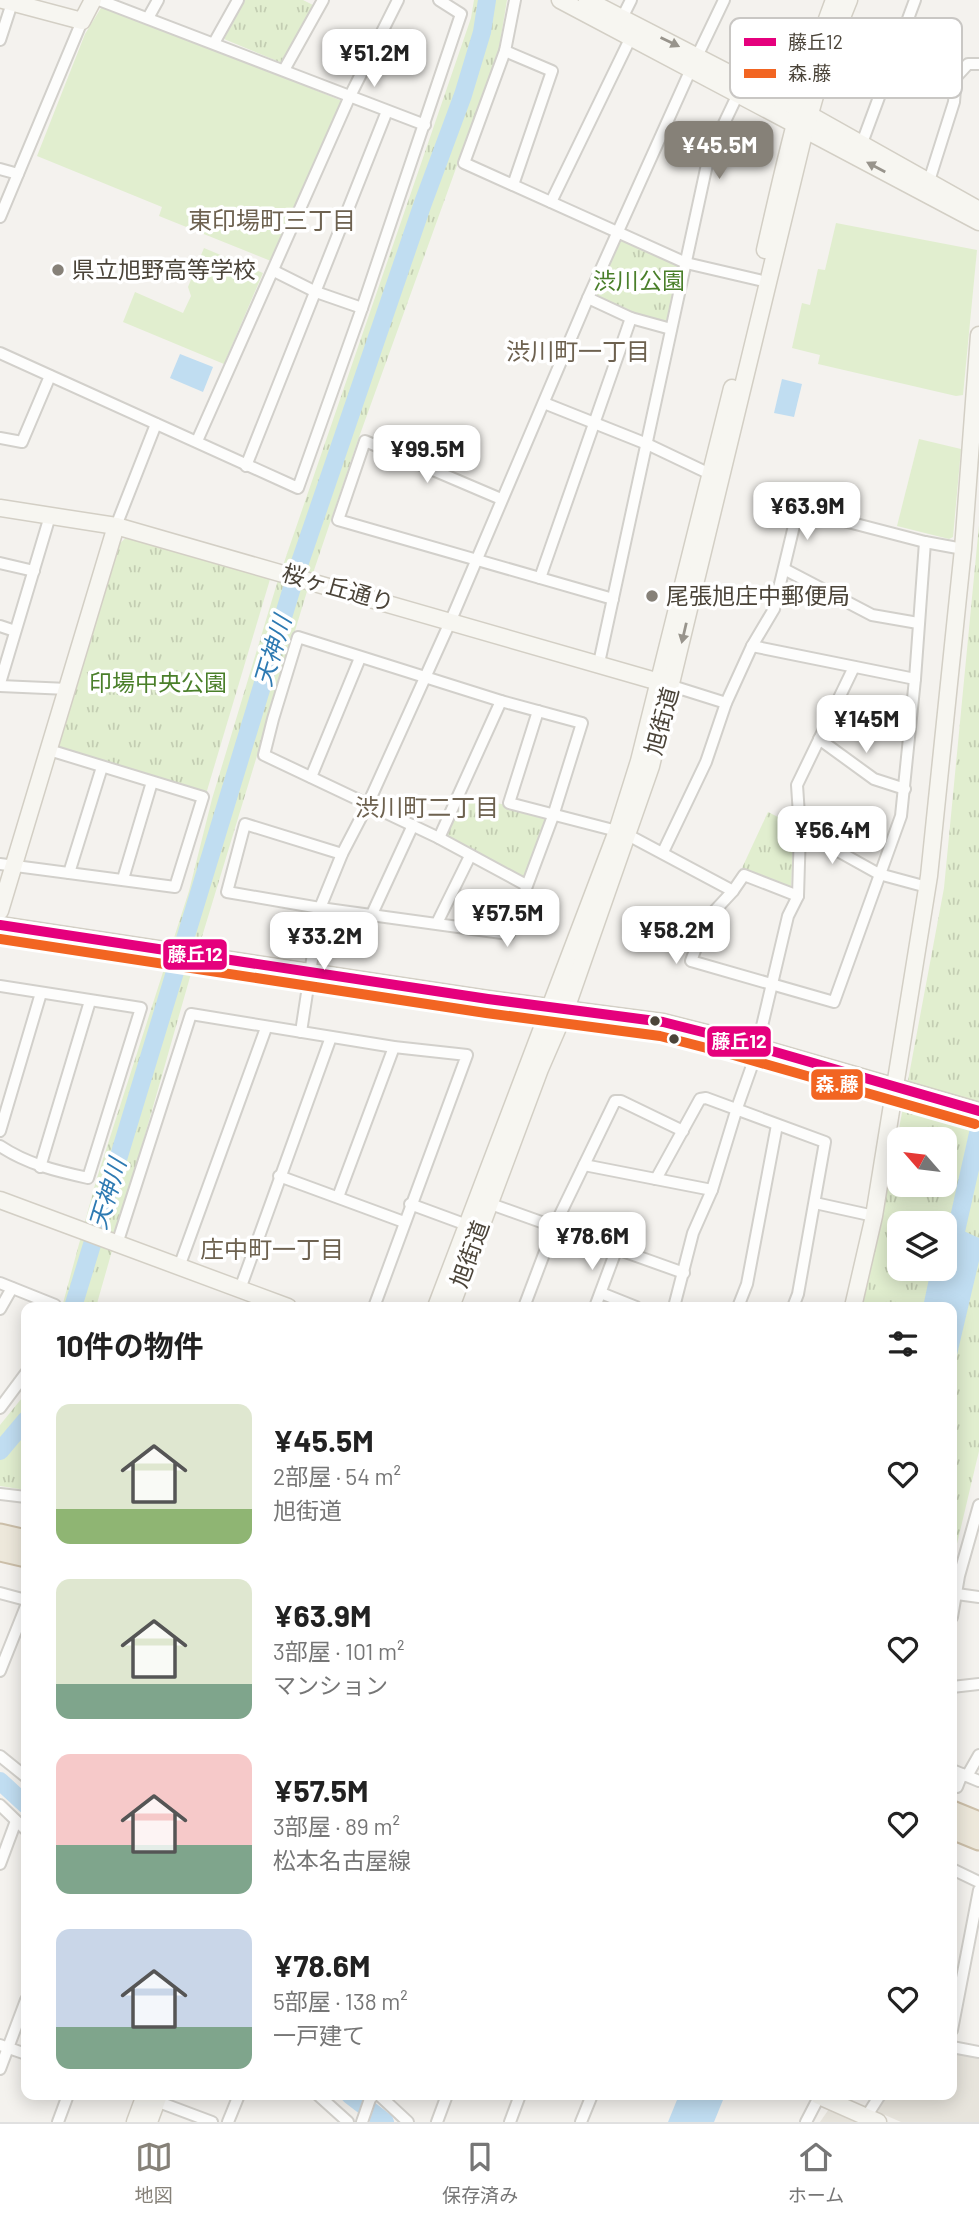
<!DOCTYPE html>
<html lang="ja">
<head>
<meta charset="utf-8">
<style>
  :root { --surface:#fff; --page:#f2f2f2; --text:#222; --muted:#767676; --line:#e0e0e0; --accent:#868178 }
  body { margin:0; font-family:Barlow,"Noto Sans JP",sans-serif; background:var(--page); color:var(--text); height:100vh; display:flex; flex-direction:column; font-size:26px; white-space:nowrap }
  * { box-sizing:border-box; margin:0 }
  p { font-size:23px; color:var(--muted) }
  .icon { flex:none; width:38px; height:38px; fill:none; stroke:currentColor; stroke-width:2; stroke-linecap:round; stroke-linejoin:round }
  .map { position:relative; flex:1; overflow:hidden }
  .details { position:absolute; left:21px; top:1302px; width:936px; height:798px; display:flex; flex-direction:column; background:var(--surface); border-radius:14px; box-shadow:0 4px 18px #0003 }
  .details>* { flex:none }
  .needle { width:46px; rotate:298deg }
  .controls { position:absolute; left:887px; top:1127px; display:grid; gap:14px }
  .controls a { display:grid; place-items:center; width:70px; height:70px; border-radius:14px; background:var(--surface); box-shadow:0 4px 18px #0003; font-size:35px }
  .price { position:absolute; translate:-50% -60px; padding:0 16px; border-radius:14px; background:#fff; color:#222; font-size:23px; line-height:46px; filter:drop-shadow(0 2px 4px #0008) }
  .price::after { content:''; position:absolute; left:50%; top:42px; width:21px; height:16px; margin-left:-10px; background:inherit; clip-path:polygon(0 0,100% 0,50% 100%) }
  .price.current { background:var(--accent); color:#fff }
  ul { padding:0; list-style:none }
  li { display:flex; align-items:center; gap:21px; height:175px; padding:0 35px }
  li span { display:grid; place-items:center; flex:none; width:196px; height:140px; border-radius:14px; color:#555 }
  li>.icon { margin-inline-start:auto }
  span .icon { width:84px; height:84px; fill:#fffc; stroke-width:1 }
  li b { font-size:30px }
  h2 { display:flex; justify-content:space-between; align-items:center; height:84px; padding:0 35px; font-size:30px }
  .tabs { display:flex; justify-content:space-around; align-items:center; height:98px; border-top:2px solid var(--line); background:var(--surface); font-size:19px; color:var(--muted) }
  .tabs a { display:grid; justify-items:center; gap:4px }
  .tabs .current { color:var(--accent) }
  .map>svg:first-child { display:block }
  .residential { fill:#e7e4dc }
  .park { fill:url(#park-tufts); fill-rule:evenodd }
  .pitch { fill:#e1eecf }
  .water { fill:#c0ddf1 }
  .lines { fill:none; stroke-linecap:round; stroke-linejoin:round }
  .river { stroke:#c0ddf1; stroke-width:18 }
  .street-casing { stroke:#d2d0cb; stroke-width:14 }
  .secondary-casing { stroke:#d3cfc5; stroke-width:19 }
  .highway-casing { stroke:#ccbfa9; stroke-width:23 }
  .street { stroke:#fdfdfc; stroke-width:10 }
  .secondary { stroke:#f7f6f1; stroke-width:16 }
  .highway { stroke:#ede8db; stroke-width:19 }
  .bus-1-casing { stroke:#fff; stroke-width:16 }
  .bus-2-casing { stroke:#fff; stroke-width:16 }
  .bus-1 { stroke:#e5007d; stroke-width:10 }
  .bus-2 { stroke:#f26522; stroke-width:10 }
  .oneway { fill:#98948c }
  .poi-dot { fill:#868178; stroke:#fff; stroke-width:2.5 }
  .bus-dot { fill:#4b4439; stroke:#fff; stroke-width:2.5 }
  .labels { text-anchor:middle; stroke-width:7; stroke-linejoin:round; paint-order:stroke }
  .poi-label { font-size:23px; fill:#4b4439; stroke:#fff; text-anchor:start }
  .park-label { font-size:23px; fill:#4a7f2a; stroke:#fff }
  .street-label { font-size:23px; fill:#4b4439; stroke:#fff }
  .neighbourhood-label { font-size:24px; fill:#6e6250; stroke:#fff }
  .water-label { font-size:24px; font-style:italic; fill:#2e7ab2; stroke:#fff }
  .key { fill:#fff; stroke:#c9c7c4; stroke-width:2 }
  .key-label { font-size:19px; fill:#4b4439 }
  .line-badge { stroke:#fff; stroke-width:2.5 }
  .badge-label { font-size:19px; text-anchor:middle; font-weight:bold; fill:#fff }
</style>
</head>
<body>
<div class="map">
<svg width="979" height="2122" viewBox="0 0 979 2122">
  <defs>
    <pattern id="park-tufts" width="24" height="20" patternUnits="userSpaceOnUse" patternTransform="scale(1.75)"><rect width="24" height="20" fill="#e1eecf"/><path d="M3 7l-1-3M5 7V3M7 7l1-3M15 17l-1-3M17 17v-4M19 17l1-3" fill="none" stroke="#c3cdb2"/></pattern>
  </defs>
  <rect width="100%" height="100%" fill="#f4f2ee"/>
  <g class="residential">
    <polygon points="952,2051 979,2056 979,2122 901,2122 878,2112 886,2095 952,2095"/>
    <polygon points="829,2109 855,2120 855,2122 820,2122"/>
  </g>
  <g class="park">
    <polygon points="245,0 303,0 313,5 282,63 224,39"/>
    <polygon points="474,0 507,0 499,49 358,440 308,588 194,963 96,1307 62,1307 96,1181 189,891 212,799 278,580 471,18"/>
    <polygon points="619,238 682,265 667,323 632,314 594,295"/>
    <path d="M979 525V1451L952 1565V1307H862L898 1134 944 888ZM900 1139H945V1185H900ZM900 1223H945V1269H900Z"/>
    <polygon points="130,534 271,576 206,794 57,747 118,545"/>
    <polygon points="462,797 507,805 549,818 525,878 443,836"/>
    <polygon points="768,812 794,825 791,890 742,868"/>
    <polygon points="26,1393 26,1490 0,1486 0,1425"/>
  </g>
  <g class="pitch">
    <polygon points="104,3 342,101 271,261 159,216 162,207 37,156 85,34"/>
    <polygon points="836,223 977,250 963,395 956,396 818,364 820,355 792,348 802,303 810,305 818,269 825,270"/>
    <polygon points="204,248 263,273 224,364 123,322 135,292 183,313 191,296 188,287"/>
    <polygon points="919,439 961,449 953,537 949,539 897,526"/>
  </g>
  <g class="water">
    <polygon points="180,354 213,367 203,392 170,378"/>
    <polygon points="782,379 802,384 794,417 774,413"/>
    <polygon points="942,1221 979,1238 979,1261 952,1376 952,1307 923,1307 931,1269 945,1269 945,1223 941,1223"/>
    <polygon points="679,2095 725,2095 714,2122 668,2122"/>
  </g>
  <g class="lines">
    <g class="river">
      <polyline points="952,1249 979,1129"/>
      <polyline points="73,1307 298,568 423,203 463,95 482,32 487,0"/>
      <polyline points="0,1451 26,1420"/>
      <polyline points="0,1781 26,1805"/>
      <polyline points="350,2095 385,2122"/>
    </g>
    <g class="street-casing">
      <g id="street">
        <polyline points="99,0 425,125"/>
        <polyline points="515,0 505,51 464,163 686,263 759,280"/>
        <polyline points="148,18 158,0"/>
        <polyline points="622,18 631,0"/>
        <polyline points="0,40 13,0"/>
        <polyline points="214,43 238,0"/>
        <polyline points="505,51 552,71 513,185"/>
        <polyline points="284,70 323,0"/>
        <polyline points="862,143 915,0"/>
        <polyline points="0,169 18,174"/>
        <polyline points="929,181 954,102 956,77 968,64 979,64"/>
        <polyline points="551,202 631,37"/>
        <polyline points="0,217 82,21"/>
        <polyline points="274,271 316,292 362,308"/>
        <polyline points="588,298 631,318 671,329"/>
        <polyline points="0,353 298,488 362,308 461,14 439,0"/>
        <polyline points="544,403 647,444 710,474"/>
        <polyline points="0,438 22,442 50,376"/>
        <polyline points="197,441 350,96 398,0"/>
        <polyline points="246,466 387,111"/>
        <polyline points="501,499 365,441 338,520 613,599"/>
        <polyline points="116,526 156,424"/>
        <polyline points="0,563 34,571"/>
        <polyline points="784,569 872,615 918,623"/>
        <polyline points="540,578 631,318"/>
        <polyline points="0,626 15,631"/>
        <polyline points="752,646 915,679"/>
        <polyline points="599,663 709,155 738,94"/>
        <polyline points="0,683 50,516"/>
        <polyline points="0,686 68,689"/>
        <polyline points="672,686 726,703"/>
        <polyline points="538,711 509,803 617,831"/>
        <polyline points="819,739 874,779 905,789"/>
        <polyline points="311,777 360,658"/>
        <polyline points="800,830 879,874 927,887"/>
        <polyline points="628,835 733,891"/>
        <polyline points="439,838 501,701"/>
        <polyline points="663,852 706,762 726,703 752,646 774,609 798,509 925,542 963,549"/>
        <polyline points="342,854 245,824 227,892 320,908 509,934 553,816 582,723 501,701 298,637 273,719 264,755 439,838 526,885"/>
        <polyline points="0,864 175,887 203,797 49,750"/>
        <polyline points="69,873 102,767"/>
        <polyline points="123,879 152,782"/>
        <polyline points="798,896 744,875 733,891 707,919 691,961 834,1002 901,816 915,679 925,542"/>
        <polyline points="372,914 413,825"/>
        <polyline points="437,923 470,856"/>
        <path d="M0 986 141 1008 88 1178C56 1171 27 1164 0 1146"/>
        <polyline points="301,1032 320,908 342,854 368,804 451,620 588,298 691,69 724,0"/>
        <polyline points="0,1131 41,993"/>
        <polyline points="584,1165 712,1190"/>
        <polyline points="40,1167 90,1001"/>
        <polyline points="279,1176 404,1222"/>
        <polyline points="656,1179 700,1099 706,1098 825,1142 798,1294 793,1307"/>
        <polyline points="338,1197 394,1047"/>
        <polyline points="488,1203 684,1273"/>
        <polyline points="815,1203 874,1216"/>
        <polyline points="410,1204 467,1225"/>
        <polyline points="117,1244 191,1014 394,1047 467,1055 374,1307"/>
        <polyline points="179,1267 266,1028"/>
        <polyline points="0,1283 55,1305 54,1307"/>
        <polyline points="240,1289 331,1037"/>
        <polyline points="601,1293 636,1307"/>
        <polyline points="524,1307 555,1225 615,1101 621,1101 683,1131"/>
        <polyline points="595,1307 617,1248"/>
        <polyline points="674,1307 693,1233 712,1190 737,1108 754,1060 788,916 798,896 800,830 797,785 854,667"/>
        <polyline points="738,1307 747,1284 777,1125"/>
        <polyline points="0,1309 12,1288"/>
        <polyline points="0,1408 26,1373"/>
        <polyline points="0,1494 26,1497"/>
        <polyline points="0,1593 26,1600"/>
        <polyline points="957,1594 979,1597"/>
        <polyline points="952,1617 959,1576 979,1505"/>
        <polyline points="0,1671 26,1606"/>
        <polyline points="952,1687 979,1684"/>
        <polyline points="0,1756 26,1777"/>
        <polyline points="952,1770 979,1781"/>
        <polyline points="967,1776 979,1755"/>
        <polyline points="957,1787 962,1774"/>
        <polyline points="0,1805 26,1830"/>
        <polyline points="0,1864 16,1821"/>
        <polyline points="952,1869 979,1882"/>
        <polyline points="952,2030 979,1890"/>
        <polyline points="0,2045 26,2054"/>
        <polyline points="952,2047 979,2052"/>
        <polyline points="0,2069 26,2000"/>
        <polyline points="318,2095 348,2122"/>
        <polyline points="379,2095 408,2122"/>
        <polyline points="156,2101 212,2122"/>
        <polyline points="58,2122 68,2095"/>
        <polyline points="228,2122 239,2095"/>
        <polyline points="362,2122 370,2099 374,2095"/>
        <polyline points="437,2122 447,2095"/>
        <polyline points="510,2122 520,2095"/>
        <polyline points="581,2122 592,2095"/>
        <polyline points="806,2122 820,2095"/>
        <polyline points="863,2122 880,2095"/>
      </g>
    </g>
    <g class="secondary-casing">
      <g id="secondary">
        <polyline points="3,0 82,21 93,0"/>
        <polyline points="560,0 979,222"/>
        <polyline points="587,0 810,115 979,210"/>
        <path d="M765 250C784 166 803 81 834 0"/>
        <polyline points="0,508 116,526 666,684"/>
        <polyline points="0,911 116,526"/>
        <polyline points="0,925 488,999 663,1022 734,1040 979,1111"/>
        <polyline points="0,1200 288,1307"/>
        <polyline points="436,1307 617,831 639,761 732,388"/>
        <polyline points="451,1307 540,1069 566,1009 651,766 802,142 826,57 849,0"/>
        <polyline points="853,1307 874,1216 929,876 963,549 979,335"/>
        <polyline points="819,2096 878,2122"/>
        <polyline points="135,2122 145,2095"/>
        <polyline points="149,2122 159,2095"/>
      </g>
    </g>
    <g class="highway-casing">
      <g id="highway">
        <polyline points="0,1534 26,1540"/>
        <polyline points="0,1551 26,1557"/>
        <polyline points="952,1811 979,1822"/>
        <polyline points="952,1829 979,1840"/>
      </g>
    </g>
    <use href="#street" class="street"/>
    <use href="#secondary" class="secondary"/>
    <use href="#highway" class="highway"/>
    <g class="bus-1-casing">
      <polyline id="bus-1" points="0,925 488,999 663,1022 734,1040 979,1111"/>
    </g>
    <g class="bus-2-casing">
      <polyline id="bus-2" points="0,939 486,1013 660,1036 730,1054 975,1124"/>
    </g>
    <use href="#bus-1" class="bus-1"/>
    <use href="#bus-2" class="bus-2"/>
  </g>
  <defs><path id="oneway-solid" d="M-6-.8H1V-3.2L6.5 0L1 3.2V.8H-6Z" transform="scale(1.75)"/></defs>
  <g class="oneway">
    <use href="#oneway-solid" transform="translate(670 42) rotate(26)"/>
    <use href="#oneway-solid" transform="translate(876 167) rotate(-152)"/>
    <use href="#oneway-solid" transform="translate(684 633) rotate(103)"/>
  </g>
  <g class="poi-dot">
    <circle cx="58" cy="270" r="7"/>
    <circle cx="652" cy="596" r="7"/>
  </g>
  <g class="bus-dot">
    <circle cx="655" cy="1021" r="6"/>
    <circle cx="674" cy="1039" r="6"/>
  </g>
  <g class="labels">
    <g class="poi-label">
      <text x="72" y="278">県立旭野高等学校</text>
      <text x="666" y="604">尾張旭庄中郵便局</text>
    </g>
    <g class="park-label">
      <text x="639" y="289">渋川公園</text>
      <text x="158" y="691">印場中央公園</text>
    </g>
    <g class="street-label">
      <text transform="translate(338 588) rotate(16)" y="8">桜ヶ丘通り</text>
      <text transform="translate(662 721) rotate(-75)" y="8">旭街道</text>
      <text transform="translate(470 1254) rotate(-70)" y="8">旭街道</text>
    </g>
    <g class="neighbourhood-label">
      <text x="272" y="229">東印場町三丁目</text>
      <text x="578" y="360">渋川町一丁目</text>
      <text x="427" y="816">渋川町二丁目</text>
      <text x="272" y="1258">庄中町一丁目</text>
    </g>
    <g class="water-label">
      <text transform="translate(273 651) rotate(-73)" y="8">天神川</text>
      <text transform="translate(108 1194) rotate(-73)" y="8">天神川</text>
    </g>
  </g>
  <rect x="730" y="18" width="232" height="80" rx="10" class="key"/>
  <rect x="744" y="38" width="32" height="8" fill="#e5007d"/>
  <rect x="744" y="69" width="32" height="9" fill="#f26522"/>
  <g class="key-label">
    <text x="788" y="49">藤丘12</text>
    <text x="788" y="80">森.藤</text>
  </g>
  <g class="line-badge">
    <rect x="162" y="938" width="66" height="33" rx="7" fill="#e5007d"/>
    <rect x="706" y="1025" width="66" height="33" rx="7" fill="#e5007d"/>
    <rect x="810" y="1068" width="54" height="33" rx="7" fill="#f26522"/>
  </g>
  <g class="badge-label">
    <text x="195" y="961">藤丘12</text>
    <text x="739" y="1048">藤丘12</text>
    <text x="837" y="1091">森.藤</text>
  </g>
</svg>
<div class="controls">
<a><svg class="needle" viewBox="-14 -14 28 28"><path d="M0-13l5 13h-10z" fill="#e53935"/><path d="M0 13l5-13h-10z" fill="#767676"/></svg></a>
<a><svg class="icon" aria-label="layers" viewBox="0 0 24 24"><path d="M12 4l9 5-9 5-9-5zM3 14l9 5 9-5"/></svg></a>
</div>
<b class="price" style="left:374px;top:89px">¥51.2M</b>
<b class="price current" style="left:719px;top:181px">¥45.5M</b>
<b class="price" style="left:427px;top:485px">¥99.5M</b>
<b class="price" style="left:807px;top:542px">¥63.9M</b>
<b class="price" style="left:866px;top:755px">¥145M</b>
<b class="price" style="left:832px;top:866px">¥56.4M</b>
<b class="price" style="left:507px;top:949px">¥57.5M</b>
<b class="price" style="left:676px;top:966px">¥58.2M</b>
<b class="price" style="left:324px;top:972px">¥33.2M</b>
<b class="price" style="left:592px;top:1272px">¥78.6M</b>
<section class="details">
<h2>10件の物件<svg class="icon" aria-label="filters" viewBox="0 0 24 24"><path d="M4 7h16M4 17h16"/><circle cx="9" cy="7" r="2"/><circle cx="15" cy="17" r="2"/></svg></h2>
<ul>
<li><span style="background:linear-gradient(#dfe7d0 75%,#8fb573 0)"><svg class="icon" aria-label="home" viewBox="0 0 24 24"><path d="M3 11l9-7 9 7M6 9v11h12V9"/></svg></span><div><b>¥45.5M</b><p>2部屋 · 54 m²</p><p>旭街道</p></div><svg class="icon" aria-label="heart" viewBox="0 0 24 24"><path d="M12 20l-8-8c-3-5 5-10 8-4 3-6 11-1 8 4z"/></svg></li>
<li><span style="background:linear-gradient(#dfe7d0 75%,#7fa58c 0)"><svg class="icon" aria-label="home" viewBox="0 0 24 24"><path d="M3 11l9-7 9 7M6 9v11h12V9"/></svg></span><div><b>¥63.9M</b><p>3部屋 · 101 m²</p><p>マンション</p></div><svg class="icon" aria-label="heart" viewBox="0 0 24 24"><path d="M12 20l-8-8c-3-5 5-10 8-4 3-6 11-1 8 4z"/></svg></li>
<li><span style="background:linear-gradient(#f6c9c9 65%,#7fa58c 0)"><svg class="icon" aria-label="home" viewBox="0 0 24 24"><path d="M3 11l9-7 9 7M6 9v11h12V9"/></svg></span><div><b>¥57.5M</b><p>3部屋 · 89 m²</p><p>松本名古屋線</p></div><svg class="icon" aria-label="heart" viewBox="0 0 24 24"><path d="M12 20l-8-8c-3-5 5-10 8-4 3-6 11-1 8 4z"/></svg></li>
<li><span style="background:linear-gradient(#c9d6e8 70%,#7fa58c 0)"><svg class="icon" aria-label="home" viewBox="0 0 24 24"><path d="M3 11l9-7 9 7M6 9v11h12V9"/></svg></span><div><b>¥78.6M</b><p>5部屋 · 138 m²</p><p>一戸建て</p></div><svg class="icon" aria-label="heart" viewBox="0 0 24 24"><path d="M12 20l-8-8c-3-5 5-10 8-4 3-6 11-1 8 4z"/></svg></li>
</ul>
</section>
</div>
<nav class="tabs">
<a class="current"><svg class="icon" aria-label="map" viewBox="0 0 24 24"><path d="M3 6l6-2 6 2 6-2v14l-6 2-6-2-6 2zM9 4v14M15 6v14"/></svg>地図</a>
<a><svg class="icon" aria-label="saved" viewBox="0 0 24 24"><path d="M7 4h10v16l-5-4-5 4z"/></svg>保存済み</a>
<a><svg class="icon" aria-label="home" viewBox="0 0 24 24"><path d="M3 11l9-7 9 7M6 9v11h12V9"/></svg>ホーム</a>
</nav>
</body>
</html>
